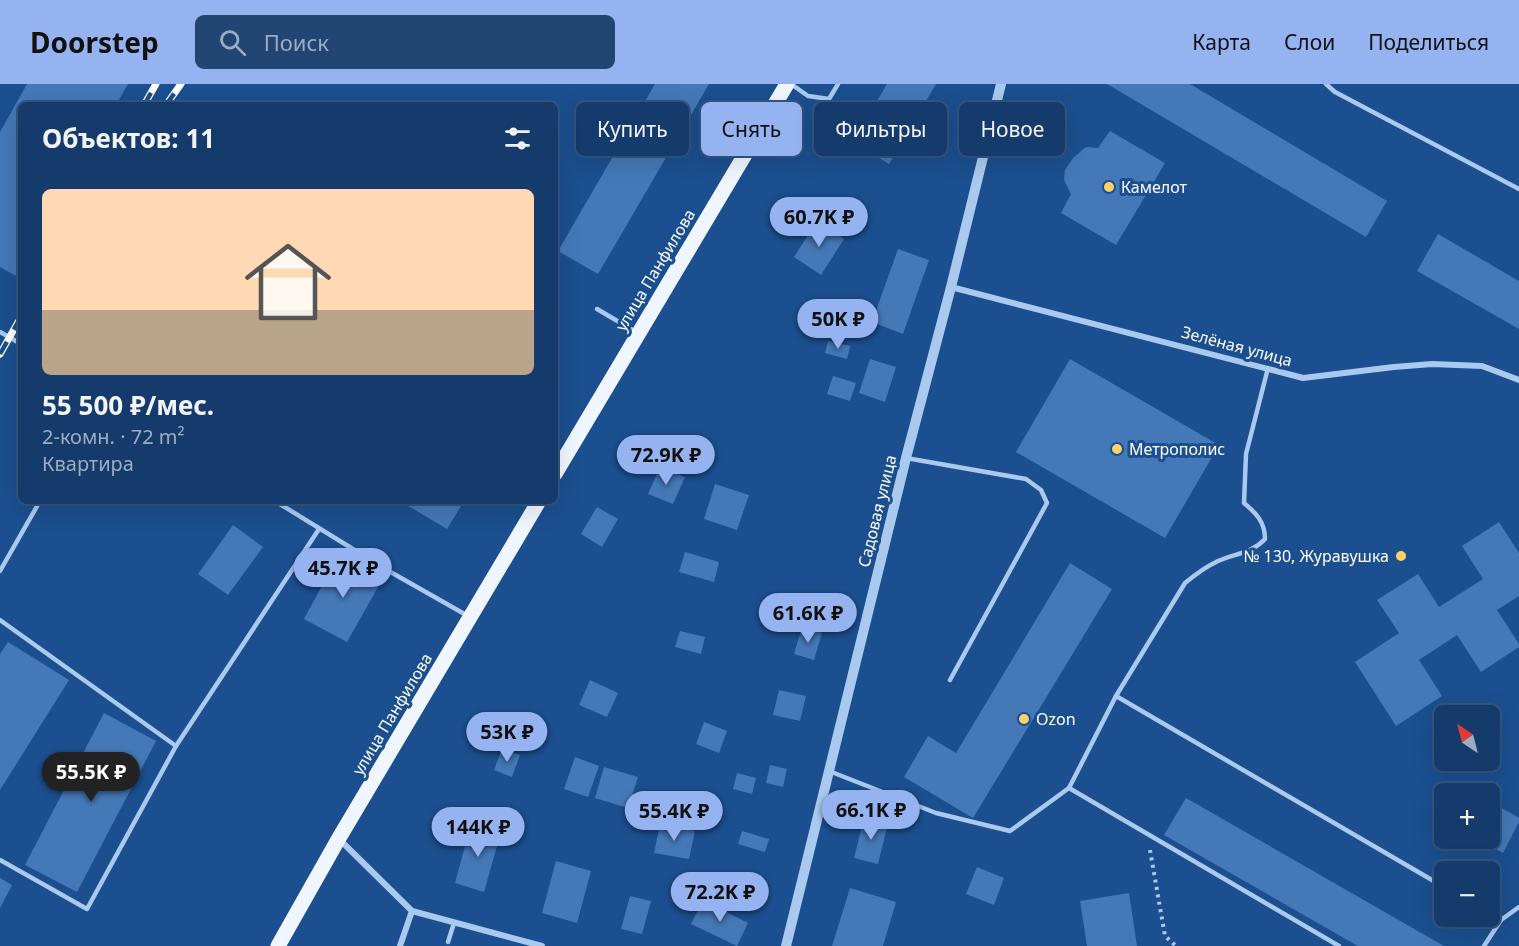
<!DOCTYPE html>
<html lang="ru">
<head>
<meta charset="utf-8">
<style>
  :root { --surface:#143b6b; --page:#214673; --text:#f1f3f6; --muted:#9dadc1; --line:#33557e; --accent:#95b2f1 }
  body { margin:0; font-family:"Noto Sans",sans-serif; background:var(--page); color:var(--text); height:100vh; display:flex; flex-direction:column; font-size:22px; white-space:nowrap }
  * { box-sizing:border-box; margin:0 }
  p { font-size:20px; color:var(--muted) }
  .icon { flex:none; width:33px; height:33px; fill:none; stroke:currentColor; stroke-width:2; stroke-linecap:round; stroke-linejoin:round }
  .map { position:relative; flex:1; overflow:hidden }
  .panel { position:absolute; left:18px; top:18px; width:540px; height:402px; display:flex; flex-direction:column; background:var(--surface); border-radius:9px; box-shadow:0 6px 24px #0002,0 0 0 2px var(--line) }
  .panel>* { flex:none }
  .top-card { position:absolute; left:576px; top:18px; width:570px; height:54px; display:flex; gap:12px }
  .needle { width:39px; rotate:325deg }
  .tools { position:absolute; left:1434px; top:621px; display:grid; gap:12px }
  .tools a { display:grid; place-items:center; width:66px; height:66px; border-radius:9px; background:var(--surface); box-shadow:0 6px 24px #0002,0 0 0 2px var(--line); font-size:30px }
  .price { position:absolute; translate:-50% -51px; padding:0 14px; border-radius:21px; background:var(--accent); color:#111; font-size:20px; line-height:39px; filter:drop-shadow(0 2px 3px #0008) }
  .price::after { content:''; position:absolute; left:50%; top:36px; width:18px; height:14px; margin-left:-9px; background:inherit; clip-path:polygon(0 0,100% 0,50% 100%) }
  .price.current { background:#222; color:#fff }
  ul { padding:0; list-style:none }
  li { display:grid; align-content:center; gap:12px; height:318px; padding:0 24px }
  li+li { border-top:2px solid var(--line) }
  li span { display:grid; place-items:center; height:186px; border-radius:9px; color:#555 }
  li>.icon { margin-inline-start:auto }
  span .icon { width:108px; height:108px; fill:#fffc; stroke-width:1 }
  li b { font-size:26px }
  h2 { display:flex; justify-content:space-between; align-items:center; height:72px; padding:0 24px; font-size:26px }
  .pill { padding:0 21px; border-radius:9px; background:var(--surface); box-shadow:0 6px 24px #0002,0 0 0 2px var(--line); font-size:21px; line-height:54px }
  .pill.current { background:var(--accent); color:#111 }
  header { display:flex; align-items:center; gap:36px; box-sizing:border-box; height:84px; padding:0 30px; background:var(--accent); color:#111 }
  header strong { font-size:28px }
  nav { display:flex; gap:33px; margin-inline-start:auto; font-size:21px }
  .search { width:420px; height:54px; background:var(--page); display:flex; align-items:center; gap:15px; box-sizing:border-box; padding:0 21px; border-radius:9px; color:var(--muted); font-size:22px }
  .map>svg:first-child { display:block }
  .building { fill:#4478b7 }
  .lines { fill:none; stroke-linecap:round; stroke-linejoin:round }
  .path { stroke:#a9c9ee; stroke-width:4; stroke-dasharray:3 4.5; stroke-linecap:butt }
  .service { stroke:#a9c9ee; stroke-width:4.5 }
  .minor { stroke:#a9c9ee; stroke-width:6 }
  .tertiary { stroke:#a9c9ee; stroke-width:10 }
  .primary { stroke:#f0f6ff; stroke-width:15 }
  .rail-casing { stroke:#fff; stroke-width:7 }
  .rail { stroke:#1b4f8f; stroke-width:4.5; stroke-dasharray:14; stroke-linecap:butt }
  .poi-dot { fill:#ffd166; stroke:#1b4f8f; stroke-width:2 }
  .labels { text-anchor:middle; stroke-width:6; stroke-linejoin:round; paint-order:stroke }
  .poi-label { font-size:16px; fill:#fff; stroke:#1b4f8f; text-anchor:start }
  .street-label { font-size:16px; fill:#fff; stroke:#1b4f8f }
</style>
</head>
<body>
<header>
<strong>Doorstep</strong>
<div class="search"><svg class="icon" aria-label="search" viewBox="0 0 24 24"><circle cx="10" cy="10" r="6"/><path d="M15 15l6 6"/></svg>Поиск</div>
<nav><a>Карта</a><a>Слои</a><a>Поделиться</a></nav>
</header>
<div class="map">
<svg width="1519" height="862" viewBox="0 0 1519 862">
  <rect width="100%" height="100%" fill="#1b4f8f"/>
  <g class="building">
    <polygon points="27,0 128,0 116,21 21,21 20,194 0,183 0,48"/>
    <polygon points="655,0 709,0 598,190 558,167"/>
    <polygon points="887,0 936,0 889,80 853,58"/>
    <polygon points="1107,0 1190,0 1387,117 1366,153"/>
    <polygon points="1110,47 1165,79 1116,161 1061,129 1071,110 1064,96 1065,86 1073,74 1086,63 1098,64"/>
    <polygon points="817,137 844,155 821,191 794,173"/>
    <polygon points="1438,150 1519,197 1519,245 1417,187"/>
    <polygon points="898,165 929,176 903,250 872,238"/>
    <polygon points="828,257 850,262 847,275 825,269"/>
    <polygon points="870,275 896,283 885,318 859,309"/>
    <polygon points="1070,275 1219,361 1165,454 1016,368"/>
    <polygon points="833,292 856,299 850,317 827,310"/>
    <polygon points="660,383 685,393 673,420 648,410"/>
    <polygon points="715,400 749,411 737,446 704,435"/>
    <polygon points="400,417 464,417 447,445"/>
    <polygon points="597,423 618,435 602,463 581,450"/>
    <polygon points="1499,438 1519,469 1519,512 1497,526 1519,560 1519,563 1481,588 1457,551 1419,576 1442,612 1396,642 1355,578 1399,549 1377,516 1418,490 1439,523 1483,495 1462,462"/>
    <polygon points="233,441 263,463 228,511 198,490"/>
    <polygon points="685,468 719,478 714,498 679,488"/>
    <polygon points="338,472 382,496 347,558 304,535"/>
    <polygon points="1070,479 1112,505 973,734 904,693 928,652 956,669"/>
    <polygon points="802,543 822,549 814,576 794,570"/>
    <polygon points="680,547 705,553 701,570 675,563"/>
    <polygon points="8,558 69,596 0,706 0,570"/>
    <polygon points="590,596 618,609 607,633 579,621"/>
    <polygon points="779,606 806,612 800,637 773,631"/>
    <polygon points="104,629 156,657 77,808 25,781"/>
    <polygon points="704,638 727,647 719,669 696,660"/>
    <polygon points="502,665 520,671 512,693 494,686"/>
    <polygon points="575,673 599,682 588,713 564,705"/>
    <polygon points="770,681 787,685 783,703 766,699"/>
    <polygon points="604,683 638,693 628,724 595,714"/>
    <polygon points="737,689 756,694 752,710 733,705"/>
    <polygon points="1186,714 1444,862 1358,862 1164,751"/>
    <polygon points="1498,722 1519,734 1519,738 1503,769 1480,756 1480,754 1490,754 1490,738"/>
    <polygon points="864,734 888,739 878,780 854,774"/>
    <polygon points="471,740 501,748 484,808 455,799"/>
    <polygon points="660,740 695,747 689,775 654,769"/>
    <polygon points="742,747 769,755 765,768 738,760"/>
    <polygon points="556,777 591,787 577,839 542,829"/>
    <polygon points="977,783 1004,794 994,821 966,810"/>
    <polygon points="0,794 12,801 0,824"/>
    <polygon points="850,804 896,818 883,862 832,862"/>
    <polygon points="1129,809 1137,862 1087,862 1080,817"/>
    <polygon points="630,812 651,817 642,850 621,845"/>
    <polygon points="703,816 748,839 737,862 691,840"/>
  </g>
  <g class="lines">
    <polyline class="path" points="1150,766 1165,852 1176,862"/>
    <g class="service">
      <polyline points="791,0 808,12 829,15 838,0"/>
      <polyline points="1326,0 1335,8 1519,105"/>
      <polyline points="597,225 636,248"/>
      <polyline points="0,248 21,260"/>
      <polyline points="906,374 1026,395 1041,406 1047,419 950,596"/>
      <polyline points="275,417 387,486 468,532"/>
      <polyline points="0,487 40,417"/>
      <polyline points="0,536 176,662"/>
      <polyline points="1116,612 1444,803"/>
      <polyline points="829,687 936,729 1010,747 1069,704 1339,862"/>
      <path d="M1069 704 1116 612 1185 499C1196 490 1205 483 1218 477 1236 469 1251 470 1265 455 1265 438 1256 429 1244 419L1246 370 1268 284"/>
      <polyline points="0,776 87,825 176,662 319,445"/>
      <polyline points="1490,829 1501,836"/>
      <polyline points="448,858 454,839"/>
      <polyline points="1484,862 1501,836 1519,823"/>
    </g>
    <g class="minor">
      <polyline points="951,203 1303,294 1394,283 1432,280 1482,282 1519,296"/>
      <polyline points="339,755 412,827 400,862"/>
      <polyline points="412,827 542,862"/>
    </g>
    <polyline class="tertiary" points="786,862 906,374 951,203 1001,0"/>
    <g class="primary">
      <polyline points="555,390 787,0"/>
      <polyline points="278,862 339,754 539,417"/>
    </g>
    <g class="rail-casing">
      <g id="rail">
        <polyline points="144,21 156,0"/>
        <polyline points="166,21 181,0"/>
        <polyline points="0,270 21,233"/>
      </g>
    </g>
    <use href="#rail" class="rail"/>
  </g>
  <g class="poi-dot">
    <circle cx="1109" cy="103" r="6"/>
    <circle cx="1117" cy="365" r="6"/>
    <circle cx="1401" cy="472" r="6"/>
    <circle cx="1024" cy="635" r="6"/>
  </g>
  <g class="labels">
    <g class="poi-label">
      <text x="1121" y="109">Камелот</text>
      <text x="1129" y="371">Метрополис</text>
      <text x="1389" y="478" text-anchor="end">№ 130, Журавушка</text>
      <text x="1036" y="641">Ozon</text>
    </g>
    <g class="street-label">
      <text transform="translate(655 186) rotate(-59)" y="6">улица Панфилова</text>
      <text transform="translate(1237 262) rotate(15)" y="6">Зелёная улица</text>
      <text transform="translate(877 427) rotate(-76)" y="6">Садовая улица</text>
      <text transform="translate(392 630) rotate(-59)" y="6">улица Панфилова</text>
    </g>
  </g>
</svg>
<div class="tools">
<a><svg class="needle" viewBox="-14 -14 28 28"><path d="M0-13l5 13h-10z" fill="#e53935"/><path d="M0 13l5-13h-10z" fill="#9dadc1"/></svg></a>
<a>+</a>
<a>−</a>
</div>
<b class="price" style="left:819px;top:164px">60.7K ₽</b>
<b class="price" style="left:838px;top:266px">50K ₽</b>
<b class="price" style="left:666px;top:402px">72.9K ₽</b>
<b class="price" style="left:343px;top:515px">45.7K ₽</b>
<b class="price" style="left:808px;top:560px">61.6K ₽</b>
<b class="price" style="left:507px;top:679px">53K ₽</b>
<b class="price current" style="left:91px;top:719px">55.5K ₽</b>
<b class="price" style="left:871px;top:757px">66.1K ₽</b>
<b class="price" style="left:674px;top:758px">55.4K ₽</b>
<b class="price" style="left:478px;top:774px">144K ₽</b>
<b class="price" style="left:720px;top:839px">72.2K ₽</b>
<div class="top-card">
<a class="pill">Купить</a>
<a class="pill current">Снять</a>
<a class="pill">Фильтры</a>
<a class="pill">Новое</a>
</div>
<section class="panel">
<h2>Объектов: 11<svg class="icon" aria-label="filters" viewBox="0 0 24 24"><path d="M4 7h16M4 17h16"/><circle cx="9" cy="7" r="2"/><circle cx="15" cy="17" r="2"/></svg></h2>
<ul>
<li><span style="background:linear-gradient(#ffd9b3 65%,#b9a48a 0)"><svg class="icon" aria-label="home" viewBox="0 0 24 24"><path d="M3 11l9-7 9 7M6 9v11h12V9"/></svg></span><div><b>55 500 ₽/мес.</b><p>2-комн. · 72 m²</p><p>Квартира</p></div></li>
</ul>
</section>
</div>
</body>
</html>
